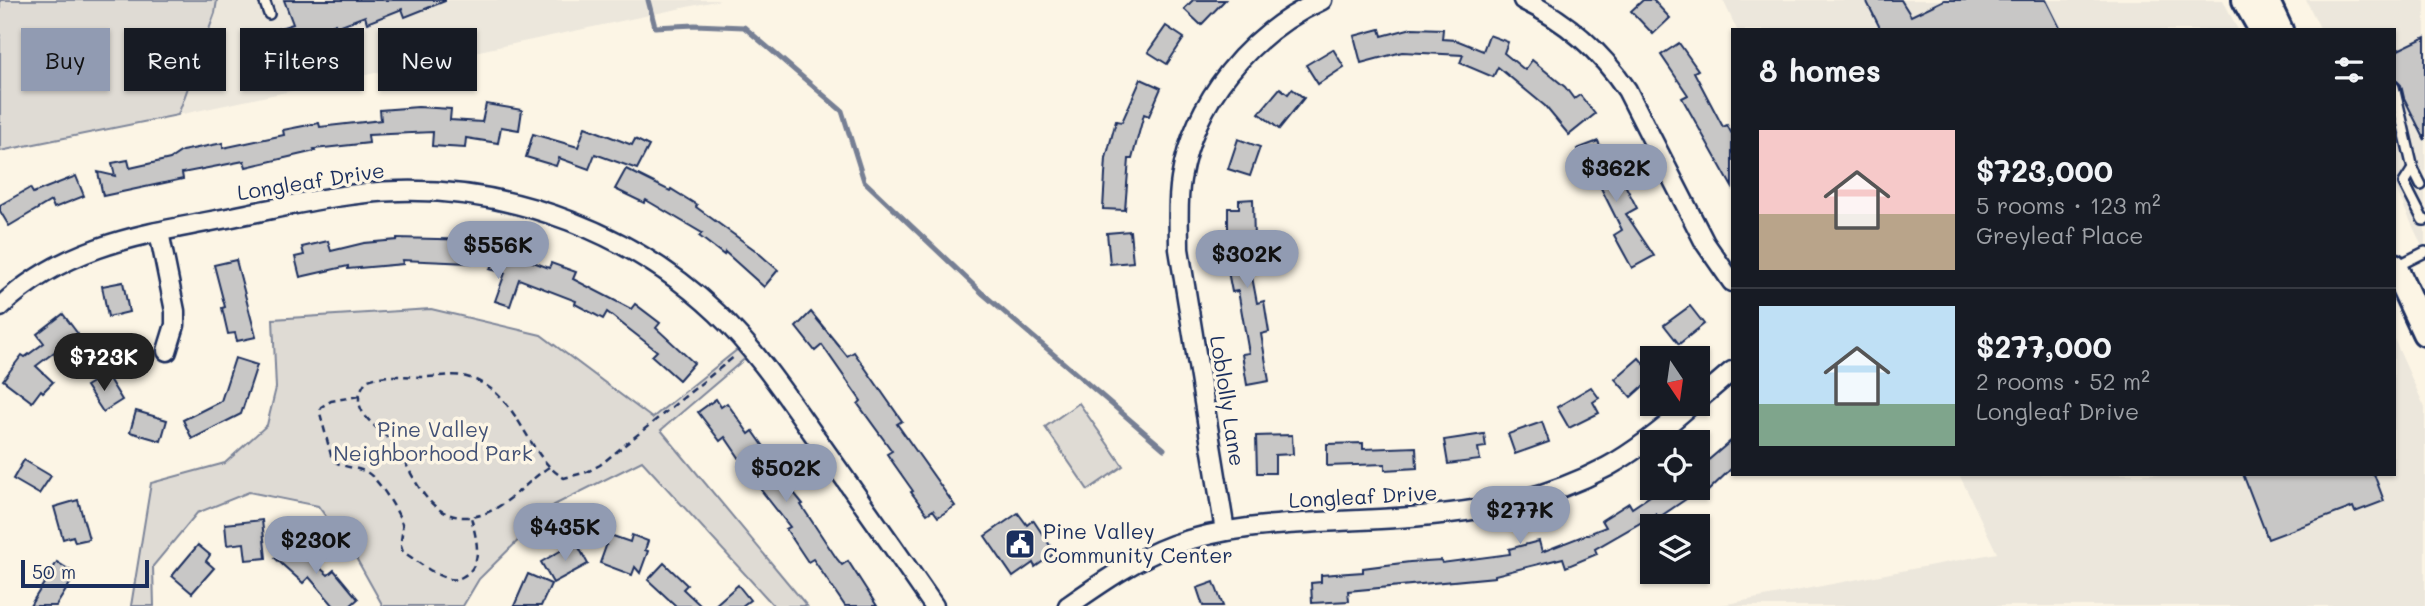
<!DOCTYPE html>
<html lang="en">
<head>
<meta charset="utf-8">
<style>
  :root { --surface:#171b24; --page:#242831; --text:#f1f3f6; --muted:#9ea1a6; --line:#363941; --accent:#919bb2 }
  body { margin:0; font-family:Mali,sans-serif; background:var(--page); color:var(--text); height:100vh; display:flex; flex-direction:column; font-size:26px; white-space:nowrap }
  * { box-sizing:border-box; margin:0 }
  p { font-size:23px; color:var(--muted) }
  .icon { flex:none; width:38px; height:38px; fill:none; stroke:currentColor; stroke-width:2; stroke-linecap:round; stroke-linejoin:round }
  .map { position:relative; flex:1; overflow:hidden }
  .side { position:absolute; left:1731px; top:28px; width:665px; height:448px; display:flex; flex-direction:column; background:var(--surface); border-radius:0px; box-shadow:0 2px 5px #0004 }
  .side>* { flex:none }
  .hud { position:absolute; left:21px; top:28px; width:665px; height:63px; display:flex; gap:14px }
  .needle { width:46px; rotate:167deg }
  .tools { position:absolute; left:1640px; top:346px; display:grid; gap:14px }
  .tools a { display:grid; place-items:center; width:70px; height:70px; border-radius:0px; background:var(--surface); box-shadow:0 2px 5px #0004; font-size:35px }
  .scale { position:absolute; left:21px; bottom:18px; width:128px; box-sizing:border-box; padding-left:7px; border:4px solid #1b2f5e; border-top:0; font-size:19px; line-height:24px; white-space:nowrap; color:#1b2f5e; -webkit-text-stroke:5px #fcf5e5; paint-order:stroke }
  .price { position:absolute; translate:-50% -60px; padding:0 16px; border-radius:24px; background:var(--accent); color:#111; font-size:23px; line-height:46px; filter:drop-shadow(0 2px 4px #0008) }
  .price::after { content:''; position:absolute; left:50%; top:42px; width:21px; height:16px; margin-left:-10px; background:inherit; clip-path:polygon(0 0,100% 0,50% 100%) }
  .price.active { background:#222; color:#fff }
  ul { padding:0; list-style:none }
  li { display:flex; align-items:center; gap:21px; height:175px; padding:0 28px }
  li+li { border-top:2px solid var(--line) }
  li span { display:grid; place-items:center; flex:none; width:196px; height:140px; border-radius:0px; color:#555 }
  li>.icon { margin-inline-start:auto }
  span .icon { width:84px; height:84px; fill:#fffc; stroke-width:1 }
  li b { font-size:30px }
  h2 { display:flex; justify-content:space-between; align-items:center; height:84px; padding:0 28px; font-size:30px }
  .pill { padding:0 24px; border-radius:0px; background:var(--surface); box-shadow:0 2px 5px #0004; font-size:24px; line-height:63px }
  .pill.active { background:var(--accent); color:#111 }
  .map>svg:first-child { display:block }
  .built { fill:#ece7dc }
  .green { fill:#dfdbd4; stroke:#7d8599; stroke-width:2 }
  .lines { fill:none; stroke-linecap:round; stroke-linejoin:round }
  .stream { stroke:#767f94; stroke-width:5 }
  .building { fill:#c8c7c6; stroke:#1b2f5e; stroke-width:2 }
  .lane-casing { stroke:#1b2f5e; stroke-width:14 }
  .street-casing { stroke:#1b2f5e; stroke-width:23 }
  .secondary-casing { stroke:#1b2f5e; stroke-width:30 }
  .path { stroke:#1b2f5e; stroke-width:2.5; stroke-dasharray:7 5; stroke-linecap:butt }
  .lane { stroke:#fcf5e5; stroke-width:9 }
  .street { stroke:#fcf5e5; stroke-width:18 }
  .secondary { stroke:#fcf5e5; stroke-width:24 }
  .labels { text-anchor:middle; stroke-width:7; stroke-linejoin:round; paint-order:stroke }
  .street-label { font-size:21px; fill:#1b2f5e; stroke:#fcf5e5 }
  .park-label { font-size:21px; fill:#425176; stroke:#fcf5e5 }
  .poi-label { font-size:21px; fill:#1b2f5e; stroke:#fcf5e5; text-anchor:start }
</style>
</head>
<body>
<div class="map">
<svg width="2425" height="606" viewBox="0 0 2425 606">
  <rect width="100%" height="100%" fill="#fcf5e5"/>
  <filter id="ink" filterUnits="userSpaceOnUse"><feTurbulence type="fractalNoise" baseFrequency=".0143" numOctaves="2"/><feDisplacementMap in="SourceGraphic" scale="14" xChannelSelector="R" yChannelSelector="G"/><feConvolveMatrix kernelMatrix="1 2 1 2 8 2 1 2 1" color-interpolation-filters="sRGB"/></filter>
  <g filter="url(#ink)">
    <g class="built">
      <polygon points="217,0 720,0 178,115 215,13"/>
      <polygon points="1723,0 2223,0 2238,30 1737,30"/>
      <polygon points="2306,0 2425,0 2425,253 2394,185 2394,30 2321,30"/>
      <polygon points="2394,339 2425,408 2425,606 1716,606 1997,553 1959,474 2394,474"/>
    </g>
    <g class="green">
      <polygon points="0,0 217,0 215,13 178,115 0,151"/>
      <polygon points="431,309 541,335 652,418 738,349 748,356 661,430 807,606 774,606 642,461 554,505 479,579 463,606 383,606 355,556 318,506 249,492 197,513 153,566 154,606 131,606 151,483 225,463 267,425 276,388 273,319"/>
      <polygon points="1079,403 1123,466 1088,490 1045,427"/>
    </g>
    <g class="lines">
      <polyline class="stream" points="648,0 655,27 695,25 744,27 842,111 864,181 982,293 1164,449"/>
    </g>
    <g class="building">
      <polygon points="284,0 445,0 445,1 405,17 402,9 367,23 365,16 336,27 335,24 299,38 298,36 275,44 271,31 293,24"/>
      <polygon points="1193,0 1225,0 1201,25 1184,9"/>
      <polygon points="1643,0 1653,0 1670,18 1653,34 1631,11"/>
      <polygon points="1866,0 1901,0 1911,16 1944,0 2046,0 2061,30 1881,30"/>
      <polygon points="1166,26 1184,38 1167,64 1148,52"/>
      <polygon points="1412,28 1443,29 1442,39 1456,40 1483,51 1489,35 1508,42 1504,53 1525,70 1532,60 1565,87 1574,99 1580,95 1595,114 1569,135 1545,106 1498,67 1493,77 1460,63 1463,55 1402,52 1361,63 1354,36 1380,29 1382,36"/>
      <polygon points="2425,37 2425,140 2404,98 2401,85 2394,78 2394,52"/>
      <polygon points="1679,43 1698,70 1694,72 1723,127 1727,125 1732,134 1732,187 1682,98 1688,95 1661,55"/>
      <polygon points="1333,49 1344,67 1318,84 1306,65"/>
      <polygon points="1141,79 1161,88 1149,116 1144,114 1132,159 1129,159 1125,210 1103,209 1106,158 1116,121 1122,122"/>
      <polygon points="1280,88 1288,94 1292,89 1304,98 1279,129 1259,113"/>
      <polygon points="486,104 522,110 519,130 501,127 498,143 466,138 465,148 432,146 433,132 368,135 369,143 314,149 315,151 246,167 244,161 182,173 183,179 103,196 98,172 115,176 112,163 128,160 130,168 170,159 182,151 223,143 223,148 284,135 283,130 319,123 320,127 381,120 380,110 418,107 451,109 450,120 482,122"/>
      <polygon points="585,127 632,145 635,139 649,146 637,169 595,154 589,169 559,158 556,166 526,157 533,134 578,147"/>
      <polygon points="1238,139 1260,147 1250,176 1228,169"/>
      <polygon points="1598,141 1615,183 1622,179 1637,208 1626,214 1654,256 1632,268 1614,235 1622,230 1595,176 1588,179 1577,149"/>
      <polygon points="626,169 670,191 671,189 697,205 696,207 755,250 778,270 764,287 725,252 724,255 699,236 702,233 646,200 644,203 615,189"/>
      <polygon points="76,176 84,196 54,208 51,201 9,226 0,211 0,205 30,188 33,193"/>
      <polygon points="1253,199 1254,240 1245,240 1257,303 1264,301 1269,332 1261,334 1269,381 1247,385 1242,354 1249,353 1238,291 1232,292 1226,261 1228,261 1228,208 1239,208 1239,200"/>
      <polygon points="1130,231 1133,262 1110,264 1107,233"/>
      <polygon points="397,238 476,240 476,242 527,255 525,259 549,268 551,263 576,272 573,279 631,309 635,304 660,323 656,328 694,363 679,380 652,356 657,351 607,312 603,319 575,304 576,301 519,279 510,306 495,301 505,273 490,269 492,264 402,260 403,264 348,269 348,266 300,277 295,257 304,255 302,247 328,241 331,251 364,243 397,240"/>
      <polygon points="236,260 256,337 237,341 235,333 228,334 222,308 225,307 214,265"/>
      <polygon points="123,282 129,312 108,317 102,286"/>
      <polygon points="1690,306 1704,324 1679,344 1664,325"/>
      <polygon points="811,312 847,356 854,352 902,421 897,424 955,506 938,517 933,510 927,514 911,492 913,491 887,454 892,451 858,404 861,401 822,345 815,351 796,327"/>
      <polygon points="63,314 78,334 36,366 53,382 43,392 41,390 32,402 3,380 22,355 25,357 44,343 37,334"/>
      <polygon points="235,358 257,365 241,414 192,439 183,420 221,401"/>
      <polygon points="1639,358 1652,373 1652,378 1631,397 1615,379"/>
      <polygon points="106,374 122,400 103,412 86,386"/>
      <polygon points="1591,387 1599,398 1593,402 1599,413 1569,428 1557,407"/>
      <polygon points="716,399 721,407 727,403 749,434 753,431 772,458 768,461 803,504 801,505 837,559 842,565 848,561 877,606 845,606 813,559 808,562 786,529 790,527 761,490 725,437 720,441 698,412"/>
      <polygon points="136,411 167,420 161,441 130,432"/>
      <polygon points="1542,422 1549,442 1515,454 1508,434"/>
      <polygon points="1484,434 1486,447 1478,448 1480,460 1448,464 1444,440"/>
      <polygon points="1292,435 1293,454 1275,455 1275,473 1257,473 1256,436"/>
      <polygon points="1732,440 1732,468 1708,491 1704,487 1658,518 1656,514 1595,549 1597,554 1566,567 1563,558 1495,575 1495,577 1348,591 1349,601 1312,603 1311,583 1321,582 1321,575 1363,572 1363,568 1410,562 1441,560 1442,563 1510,554 1509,549 1539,541 1542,552 1606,527 1602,520 1629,503 1632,508 1662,488 1698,488 1698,469"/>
      <polygon points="1363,443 1363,449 1416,447 1417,468 1385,470 1385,464 1327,466 1327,444"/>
      <polygon points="24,460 51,476 39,494 13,479"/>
      <polygon points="2243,474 2374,474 2384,501 2355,512 2353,507 2268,539"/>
      <polygon points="78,500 89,539 75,542 73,536 63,539 54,507"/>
      <polygon points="1018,513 1027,525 1033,520 1055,553 1035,567 1033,563 1013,577 985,536"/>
      <polygon points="262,520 266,558 246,560 244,543 227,545 225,524"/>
      <polygon points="610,535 630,542 632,535 648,541 645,550 648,551 640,573 635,567 632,575 600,563"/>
      <polygon points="290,541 328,575 334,570 358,599 350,606 334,606 309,577 303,583 275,558"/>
      <polygon points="576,542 588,564 553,583 541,562"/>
      <polygon points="198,545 210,555 206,561 214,568 192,593 172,576"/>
      <polygon points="57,562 76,574 56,606 30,606"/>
      <polygon points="664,563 687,585 683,589 701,606 676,606 648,580"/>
      <polygon points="528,574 551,584 541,606 514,606"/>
      <polygon points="1214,582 1223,606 1203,606 1197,588"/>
      <polygon points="738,585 750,600 742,606 714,606"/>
    </g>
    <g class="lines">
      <g class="lane-casing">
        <g id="lane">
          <polyline points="264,0 269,14"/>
          <polyline points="2394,87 2413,169 2421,185"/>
          <polyline points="2413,169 2404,183 2423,220 2425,220"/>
          <polyline points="2395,267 2425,252"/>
        </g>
      </g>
      <g class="street-casing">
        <g id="street">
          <path d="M1523 0C1567 21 1600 50 1627 90L1705 243 1732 282"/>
          <polyline points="159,232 175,311 175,325 167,351"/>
          <path d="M0 307C70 240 156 233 247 214 297 204 347 192 399 191 514 188 633 233 717 313 757 351 787 397 819 442 858 497 896 551 934 606"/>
          <polyline points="1698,400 1732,371"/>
          <path d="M1225 531 1179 249C1179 225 1177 202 1181 179 1194 100 1250 33 1322 0"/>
          <path d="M1068 606C1101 583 1135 559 1173 545 1226 526 1284 524 1340 521 1436 516 1520 513 1607 467 1638 450 1666 427 1692 404"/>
        </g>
      </g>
      <g class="secondary-casing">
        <g id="secondary">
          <polyline points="2245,0 2262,30"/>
          <polyline points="2266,0 2280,30"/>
          <polyline points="2394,266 2425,333"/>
        </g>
      </g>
      <g class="path">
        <path d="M359 396 331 401 321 407 320 413 332 459C342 469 356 466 368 473 378 479 399 512 402 524 404 534 398 542 403 552 416 560 431 573 446 578 451 580 457 580 462 577 485 565 476 538 471 517"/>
        <path d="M549 467C524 483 500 516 468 517 423 519 414 470 392 442 382 431 364 420 360 406 357 396 361 389 366 381 383 373 406 377 425 377 437 377 451 374 463 376 520 389 523 454 564 478L587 472 600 465 735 356"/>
      </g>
      <use href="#lane" class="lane"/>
      <use href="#street" class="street"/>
      <use href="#secondary" class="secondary"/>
    </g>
  </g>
  <defs>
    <g id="civic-square" transform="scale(1.575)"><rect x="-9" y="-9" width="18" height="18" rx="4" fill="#1b2f5e" stroke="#fcf5e5"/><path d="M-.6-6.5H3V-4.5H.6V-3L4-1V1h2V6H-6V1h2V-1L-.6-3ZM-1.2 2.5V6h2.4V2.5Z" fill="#fff"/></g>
  </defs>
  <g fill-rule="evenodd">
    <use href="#civic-square" x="1020" y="544"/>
  </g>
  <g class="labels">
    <g class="street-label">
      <text transform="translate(311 182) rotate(-9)" y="7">Longleaf Drive</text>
      <text transform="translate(1227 401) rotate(81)" y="7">Loblolly Lane</text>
      <text transform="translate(1363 497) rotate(-3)" y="7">Longleaf Drive</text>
    </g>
    <g class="park-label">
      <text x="433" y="437">Pine Valley<tspan x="433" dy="24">Neighborhood Park</tspan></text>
    </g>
    <g class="poi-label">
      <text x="1043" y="539">Pine Valley<tspan x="1043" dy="24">Community Center</tspan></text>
    </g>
  </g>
</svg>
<div class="tools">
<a><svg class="needle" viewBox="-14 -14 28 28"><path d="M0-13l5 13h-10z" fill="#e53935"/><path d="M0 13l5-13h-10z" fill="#9ea1a6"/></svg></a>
<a><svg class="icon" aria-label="locate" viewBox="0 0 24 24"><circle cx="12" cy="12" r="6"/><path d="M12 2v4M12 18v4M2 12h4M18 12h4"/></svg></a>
<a><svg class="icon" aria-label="layers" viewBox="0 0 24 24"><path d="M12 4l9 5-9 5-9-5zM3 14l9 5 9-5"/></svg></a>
</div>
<div class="scale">50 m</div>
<b class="price" style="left:1616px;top:204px">$362K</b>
<b class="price" style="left:498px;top:281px">$556K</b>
<b class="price" style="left:1247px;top:290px">$302K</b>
<b class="price active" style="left:104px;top:393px">$723K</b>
<b class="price" style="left:786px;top:504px">$502K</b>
<b class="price" style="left:1520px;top:546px">$277K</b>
<b class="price" style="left:565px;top:563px">$435K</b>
<b class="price" style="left:316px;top:576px">$230K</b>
<div class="hud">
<a class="pill active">Buy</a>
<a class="pill">Rent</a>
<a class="pill">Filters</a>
<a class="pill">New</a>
</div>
<section class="side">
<h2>8 homes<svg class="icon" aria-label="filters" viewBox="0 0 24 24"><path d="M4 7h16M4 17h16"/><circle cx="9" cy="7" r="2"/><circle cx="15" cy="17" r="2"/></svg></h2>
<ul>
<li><span style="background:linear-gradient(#f6c9c9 60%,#b9a48a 0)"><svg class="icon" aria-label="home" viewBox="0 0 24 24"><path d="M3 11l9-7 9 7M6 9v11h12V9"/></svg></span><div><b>$723,000</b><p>5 rooms · 123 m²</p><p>Greyleaf Place</p></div></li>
<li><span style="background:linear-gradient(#bfe0f5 70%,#7fa58c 0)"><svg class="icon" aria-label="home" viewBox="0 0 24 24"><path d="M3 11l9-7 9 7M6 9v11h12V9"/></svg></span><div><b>$277,000</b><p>2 rooms · 52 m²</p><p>Longleaf Drive</p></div></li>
</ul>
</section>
</div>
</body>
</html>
